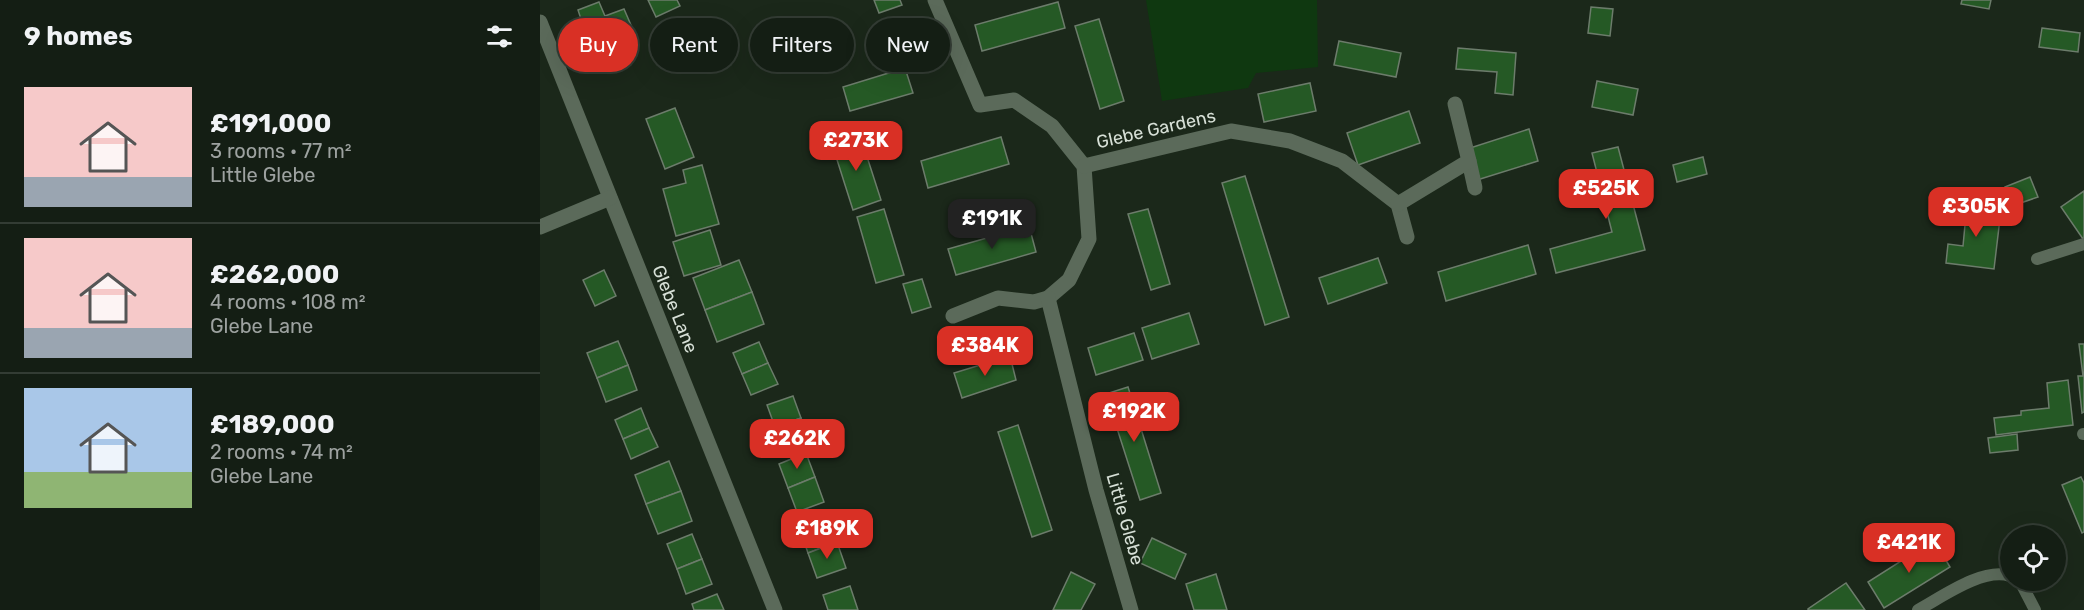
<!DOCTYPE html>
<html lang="en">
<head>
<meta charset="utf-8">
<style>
  :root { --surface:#141e14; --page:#1d271d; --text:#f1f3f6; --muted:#9da2a0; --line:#333c34; --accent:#d93025 }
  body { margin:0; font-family:Rubik,sans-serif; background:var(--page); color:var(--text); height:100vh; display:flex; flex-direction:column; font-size:22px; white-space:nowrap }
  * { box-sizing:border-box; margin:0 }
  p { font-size:20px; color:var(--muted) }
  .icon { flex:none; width:33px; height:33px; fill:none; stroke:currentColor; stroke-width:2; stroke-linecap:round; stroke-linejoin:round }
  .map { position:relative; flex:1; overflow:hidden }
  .side { display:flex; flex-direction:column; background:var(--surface); width:540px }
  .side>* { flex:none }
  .top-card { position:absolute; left:18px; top:18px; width:570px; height:54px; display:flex; gap:12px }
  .controls { position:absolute; left:1460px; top:525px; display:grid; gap:12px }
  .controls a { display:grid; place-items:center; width:66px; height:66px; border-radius:50%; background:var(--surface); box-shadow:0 6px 24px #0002,0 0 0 2px var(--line); font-size:30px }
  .price { position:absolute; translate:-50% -51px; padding:0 14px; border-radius:12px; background:var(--accent); color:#fff; font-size:20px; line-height:39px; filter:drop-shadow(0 2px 3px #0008) }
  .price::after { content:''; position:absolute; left:50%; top:36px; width:18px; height:14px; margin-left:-9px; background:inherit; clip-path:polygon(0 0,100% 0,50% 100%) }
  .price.current { background:#222; color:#fff }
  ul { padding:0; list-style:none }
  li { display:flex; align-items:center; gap:18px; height:150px; padding:0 24px }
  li+li { border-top:2px solid var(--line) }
  li span { display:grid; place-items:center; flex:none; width:168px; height:120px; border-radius:0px; color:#555 }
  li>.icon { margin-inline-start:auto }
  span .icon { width:72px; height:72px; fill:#fffc; stroke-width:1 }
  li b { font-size:26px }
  h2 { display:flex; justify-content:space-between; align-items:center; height:72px; padding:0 24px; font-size:26px }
  .chip { padding:0 21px; border-radius:27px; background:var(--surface); box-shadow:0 6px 24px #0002,0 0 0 2px var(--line); font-size:21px; line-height:54px }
  .chip.current { background:var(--accent); color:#fff }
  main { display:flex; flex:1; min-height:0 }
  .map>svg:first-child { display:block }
  .green { fill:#0f3810 }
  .building { fill:#255925; stroke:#6c7c6b; stroke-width:1.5 }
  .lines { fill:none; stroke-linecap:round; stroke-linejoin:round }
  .service { stroke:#5b6a5a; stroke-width:12 }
  .minor { stroke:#5b6a5a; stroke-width:15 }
  .labels { text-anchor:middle; stroke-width:4.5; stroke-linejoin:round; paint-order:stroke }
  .street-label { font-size:18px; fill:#d7e0d7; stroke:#1b281a }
</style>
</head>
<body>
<main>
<section class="side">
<h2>9 homes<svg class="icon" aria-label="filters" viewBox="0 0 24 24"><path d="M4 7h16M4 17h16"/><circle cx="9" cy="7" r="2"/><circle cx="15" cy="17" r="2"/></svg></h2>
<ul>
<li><span style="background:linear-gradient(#f6c9c9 75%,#9aa5b1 0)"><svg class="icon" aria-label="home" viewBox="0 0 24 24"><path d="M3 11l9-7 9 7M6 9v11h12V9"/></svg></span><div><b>£191,000</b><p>3 rooms · 77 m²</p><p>Little Glebe</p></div></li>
<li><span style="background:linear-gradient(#f6c9c9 75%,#9aa5b1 0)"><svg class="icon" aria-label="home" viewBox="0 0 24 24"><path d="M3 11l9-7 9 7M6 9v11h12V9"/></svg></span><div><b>£262,000</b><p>4 rooms · 108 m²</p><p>Glebe Lane</p></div></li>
<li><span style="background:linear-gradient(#a9c7e8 70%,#8fb573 0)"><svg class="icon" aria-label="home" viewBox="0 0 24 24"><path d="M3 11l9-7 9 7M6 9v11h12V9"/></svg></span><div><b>£189,000</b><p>2 rooms · 74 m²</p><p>Glebe Lane</p></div></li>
</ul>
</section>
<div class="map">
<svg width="1544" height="610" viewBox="0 0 1544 610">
  <rect width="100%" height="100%" fill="#1b281a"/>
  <polygon class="green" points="606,0 777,0 778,67 716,73 708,88 622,101"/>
  <g class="building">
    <polygon points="108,0 137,0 140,6 116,17"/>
    <polygon points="334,0 360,0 362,5 339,13"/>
    <polygon points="1422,0 1451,0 1449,9 1421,4"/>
    <polygon points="59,2 65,16 84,9 97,39 85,43 89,53 68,61 65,53 42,62 26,25 41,19 38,10"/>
    <polygon points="518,2 525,28 442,51 435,25"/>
    <polygon points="1051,7 1073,9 1070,36 1048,33"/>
    <polygon points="559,19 584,101 560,109 535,26"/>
    <polygon points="1502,28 1540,33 1538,52 1499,47"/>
    <polygon points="799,41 861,53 856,77 794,65"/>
    <polygon points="918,48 976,53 973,95 955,93 957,72 916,69"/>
    <polygon points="365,68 373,93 310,111 303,87"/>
    <polygon points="1057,81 1098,89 1093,115 1052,107"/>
    <polygon points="770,83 776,111 724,122 718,94"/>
    <polygon points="135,108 154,157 125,169 106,119"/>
    <polygon points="869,111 880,143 818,165 807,133"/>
    <polygon points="989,129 998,161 937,180 927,149"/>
    <polygon points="320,135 341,200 313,210 292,144"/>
    <polygon points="461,137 469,164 388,188 381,161"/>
    <polygon points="1078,147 1105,250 1016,273 1010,249 1072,232 1052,153"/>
    <polygon points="1163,157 1167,174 1137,182 1133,165"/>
    <polygon points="162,165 179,224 136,236 123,189 146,183 143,170"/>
    <polygon points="705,176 749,317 725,325 682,183"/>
    <polygon points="1490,177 1498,197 1472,206 1465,187"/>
    <polygon points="1544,191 1544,239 1543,239 1521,207"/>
    <polygon points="1417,205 1461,210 1454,269 1406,263 1408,244 1423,246 1425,225 1415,224"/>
    <polygon points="344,209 364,275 336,283 317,217"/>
    <polygon points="608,209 630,284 611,290 588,214"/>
    <polygon points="489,226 496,252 416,275 408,249"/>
    <polygon points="170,230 181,265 144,276 133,242"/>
    <polygon points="988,245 996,274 906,301 898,272"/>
    <polygon points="838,258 847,283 788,304 779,278"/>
    <polygon points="199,260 212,292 165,310 153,278"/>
    <polygon points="64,270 76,296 55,306 43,280"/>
    <polygon points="382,279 391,307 372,313 363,284"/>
    <polygon points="212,292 224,324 177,342 165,310"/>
    <polygon points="649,313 659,344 612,359 602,328"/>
    <polygon points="594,333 603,360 556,375 548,348"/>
    <polygon points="78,341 88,365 57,378 47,353"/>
    <polygon points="219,342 228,363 202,374 193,353"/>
    <polygon points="1539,344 1544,344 1544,412 1542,413 1538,376 1543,376"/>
    <polygon points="470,356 476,380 422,398 414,373"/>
    <polygon points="228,363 238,384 211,395 202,374"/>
    <polygon points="88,365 97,390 66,402 57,378"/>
    <polygon points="1528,380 1533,425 1456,435 1454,418 1481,415 1481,411 1509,408 1507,383"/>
    <polygon points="588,387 621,493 600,500 566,394"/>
    <polygon points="253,396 261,418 235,427 227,405"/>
    <polygon points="101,408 109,428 83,439 75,420"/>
    <polygon points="261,418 269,440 243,450 235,427"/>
    <polygon points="478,425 512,530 492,537 458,432"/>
    <polygon points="109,428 118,447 91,459 83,439"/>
    <polygon points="1477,434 1478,450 1450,453 1448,438"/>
    <polygon points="266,453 275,477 248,488 239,464"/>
    <polygon points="129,461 141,491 106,504 95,475"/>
    <polygon points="275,477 284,502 257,512 248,488"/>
    <polygon points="1541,477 1544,483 1544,532 1542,533 1522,485"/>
    <polygon points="141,491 152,521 118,534 106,504"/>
    <polygon points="287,517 297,542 268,553 259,527"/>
    <polygon points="152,534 162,559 137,569 127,544"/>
    <polygon points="612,538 646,554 635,579 600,563"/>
    <polygon points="1394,540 1410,567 1344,608 1328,582"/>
    <polygon points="297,542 306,568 277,578 268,553"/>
    <polygon points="162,559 172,584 146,594 137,569"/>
    <polygon points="531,572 555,584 541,610 513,610"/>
    <polygon points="676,574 687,610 654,610 646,584"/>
    <polygon points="1306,583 1325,610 1268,610 1268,609"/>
    <polygon points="310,586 318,610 288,610 283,595"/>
    <polygon points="177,594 184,610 154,610 152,604"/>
  </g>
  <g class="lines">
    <g class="service">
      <polyline points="1497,259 1544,244"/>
      <polyline points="1543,434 1544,434"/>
      <polyline points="1477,580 1481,583 1495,610"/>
      <path d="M1378 610C1402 597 1443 567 1470 576"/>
    </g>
    <g class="minor">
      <polyline points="395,0 440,105 474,100 512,126 544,166 549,239 529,280 508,298 494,302 458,298 413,316"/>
      <polyline points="0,22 235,610"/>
      <polyline points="929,161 935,188"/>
      <polyline points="544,166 691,131 750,141 802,161 858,204 867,237"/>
      <polyline points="858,204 929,161 915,104"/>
      <polyline points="0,227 70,198"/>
      <polyline points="508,298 556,490 591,610"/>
    </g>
  </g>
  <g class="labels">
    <g class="street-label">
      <text transform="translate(616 129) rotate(-13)" y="6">Glebe Gardens</text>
      <text transform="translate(135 309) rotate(68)" y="6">Glebe Lane</text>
      <text transform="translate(585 519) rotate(74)" y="6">Little Glebe</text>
    </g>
  </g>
</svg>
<div class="controls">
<a><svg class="icon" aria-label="locate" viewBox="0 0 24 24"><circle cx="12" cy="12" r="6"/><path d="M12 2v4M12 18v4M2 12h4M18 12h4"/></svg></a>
</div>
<b class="price" style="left:316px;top:172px">£273K</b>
<b class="price" style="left:1066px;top:220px">£525K</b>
<b class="price" style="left:1436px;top:238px">£305K</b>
<b class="price current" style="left:452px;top:250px">£191K</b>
<b class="price" style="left:445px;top:377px">£384K</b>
<b class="price" style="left:594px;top:443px">£192K</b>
<b class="price" style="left:257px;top:470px">£262K</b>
<b class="price" style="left:287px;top:560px">£189K</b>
<b class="price" style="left:1369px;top:574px">£421K</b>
<div class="top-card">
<a class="chip current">Buy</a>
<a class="chip">Rent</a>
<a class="chip">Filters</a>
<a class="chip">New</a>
</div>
</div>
</main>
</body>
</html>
